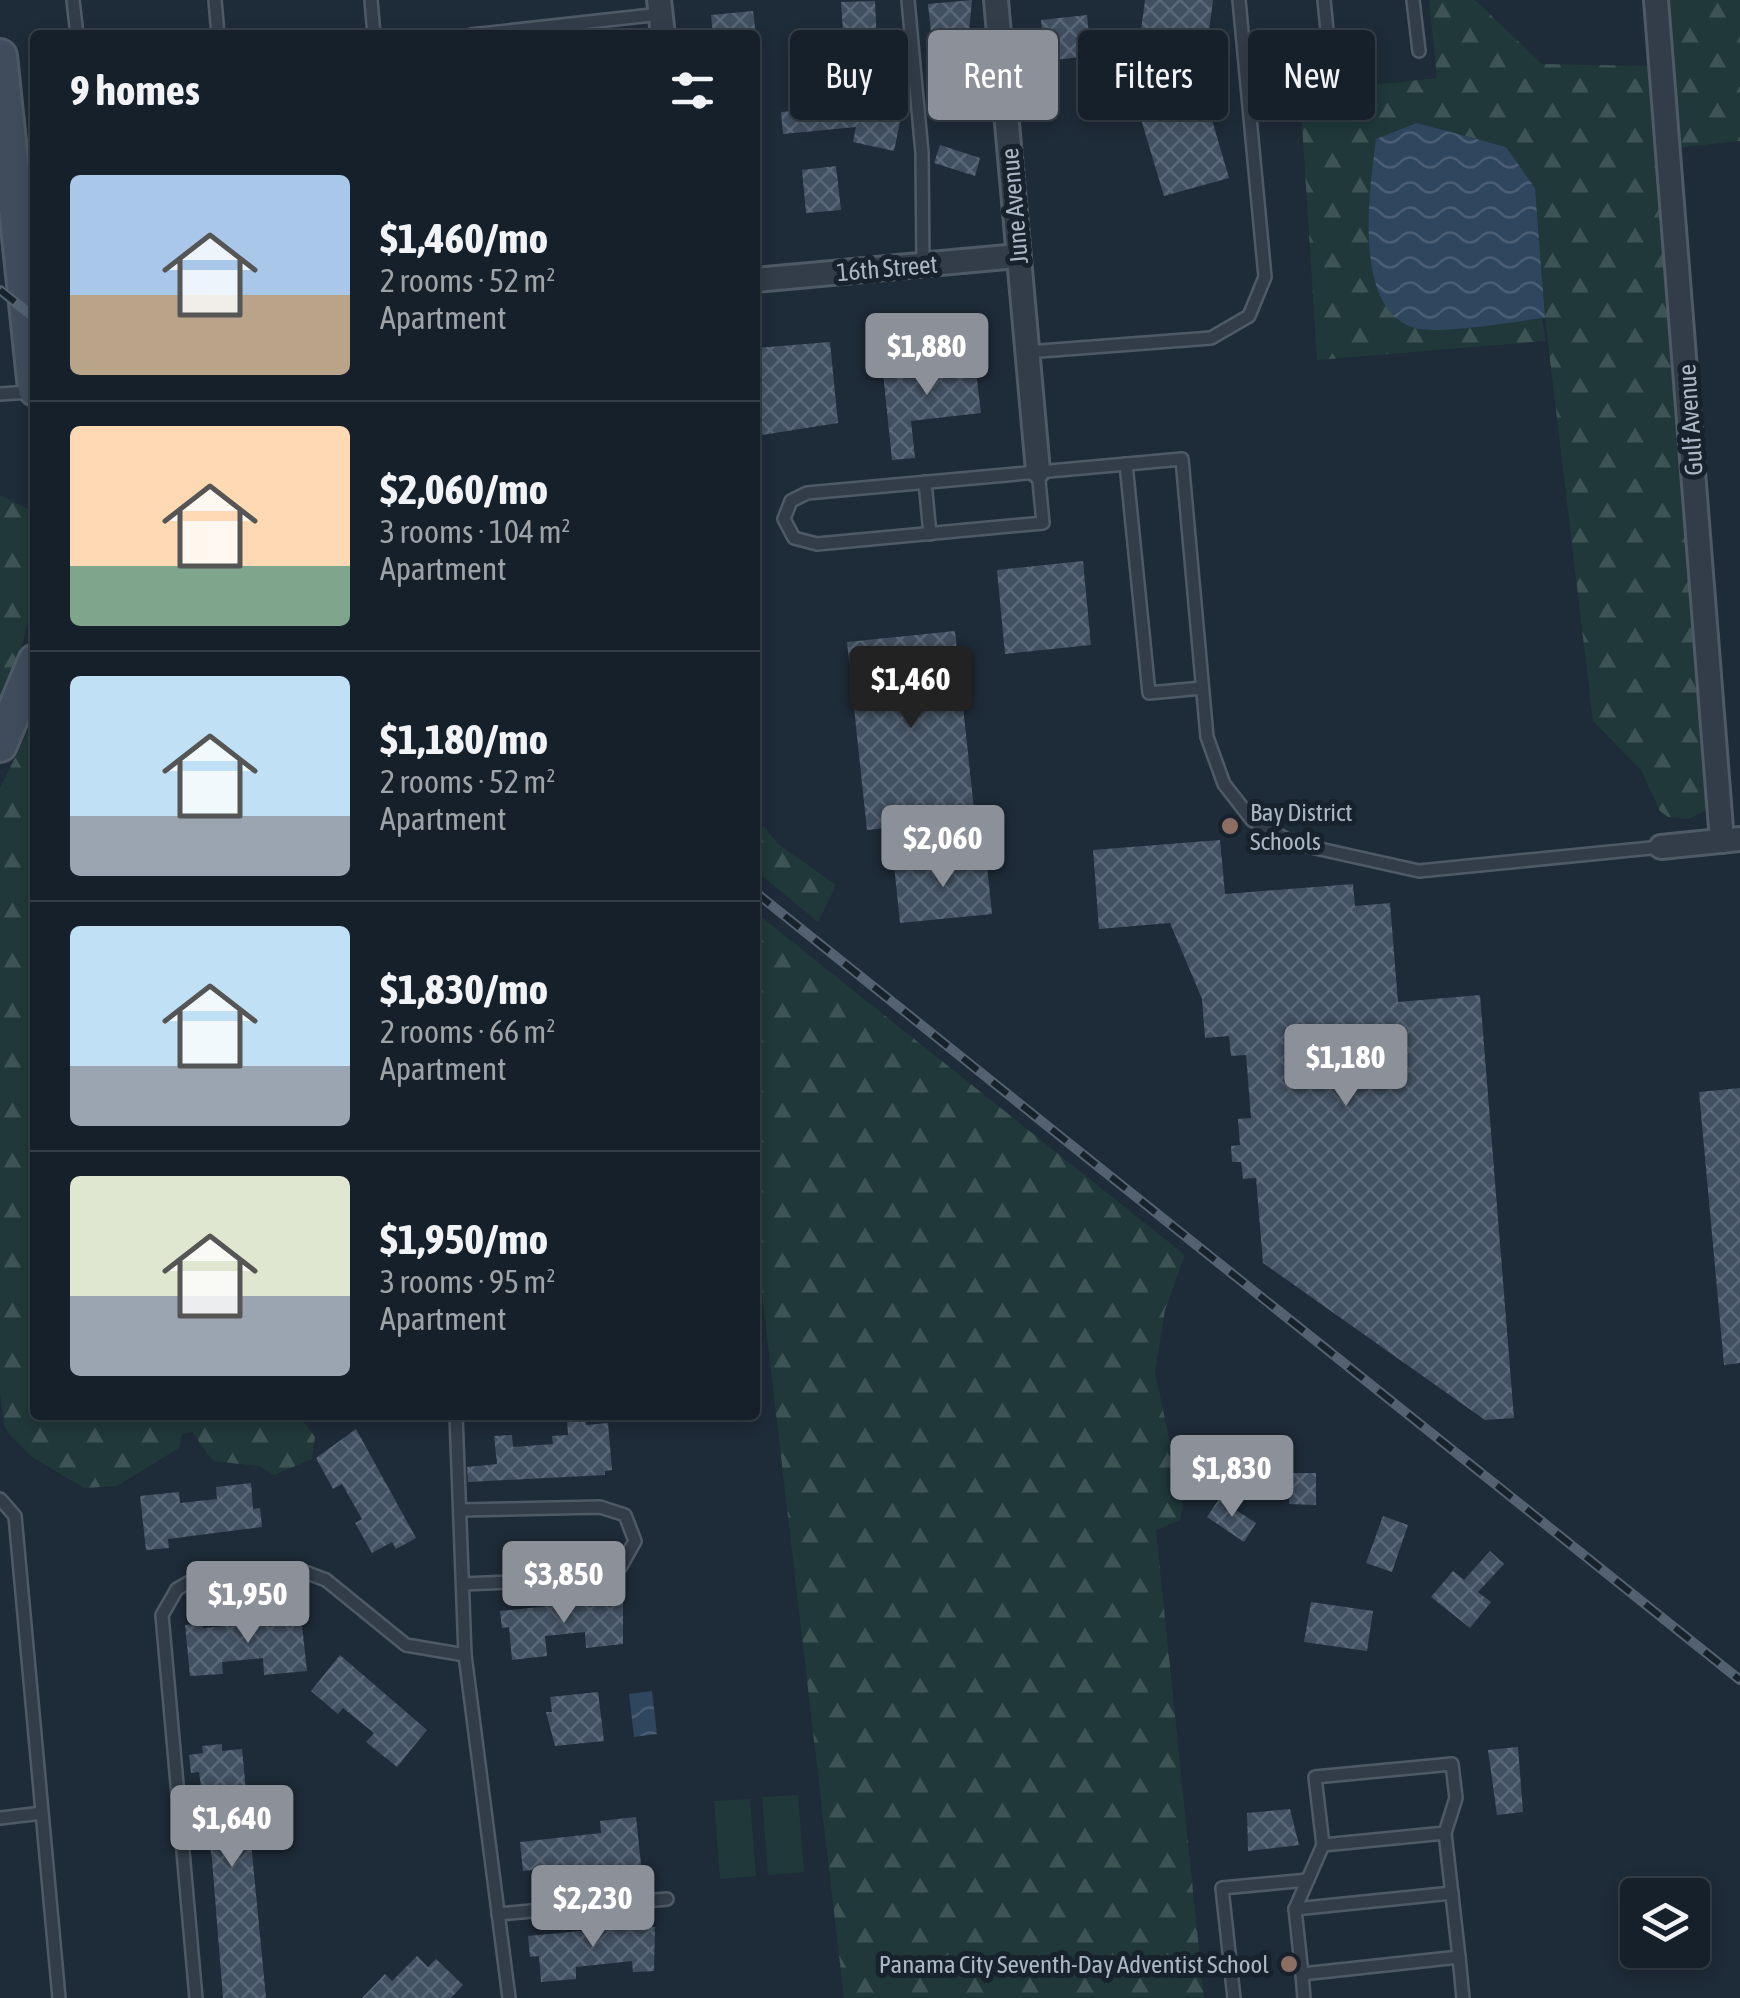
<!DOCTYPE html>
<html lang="en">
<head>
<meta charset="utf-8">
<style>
  :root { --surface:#16202a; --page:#232d36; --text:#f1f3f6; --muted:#9ea3a8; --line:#353e47; --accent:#8c9099 }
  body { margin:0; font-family:"Asap Condensed",sans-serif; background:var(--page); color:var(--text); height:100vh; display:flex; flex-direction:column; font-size:38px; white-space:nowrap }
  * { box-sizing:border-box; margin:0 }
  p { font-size:32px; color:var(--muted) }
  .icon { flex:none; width:55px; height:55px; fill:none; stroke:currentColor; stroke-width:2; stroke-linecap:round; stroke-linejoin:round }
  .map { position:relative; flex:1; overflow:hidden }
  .details { position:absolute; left:30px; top:30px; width:730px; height:1390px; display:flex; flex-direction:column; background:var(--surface); border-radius:10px; box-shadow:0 5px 15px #0003,0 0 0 2px var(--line) }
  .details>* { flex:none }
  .guide { position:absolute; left:790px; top:30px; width:800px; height:90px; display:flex; gap:20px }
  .controls { position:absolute; left:1620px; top:1878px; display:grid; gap:20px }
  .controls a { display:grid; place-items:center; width:90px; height:90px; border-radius:10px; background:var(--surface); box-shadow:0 5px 15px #0003,0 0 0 2px var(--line); font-size:50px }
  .price { position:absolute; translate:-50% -85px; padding:0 22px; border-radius:10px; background:var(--accent); color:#fff; font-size:32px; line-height:65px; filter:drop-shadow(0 2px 5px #0008) }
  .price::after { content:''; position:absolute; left:50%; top:60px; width:30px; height:22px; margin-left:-15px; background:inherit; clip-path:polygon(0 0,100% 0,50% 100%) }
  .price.current { background:#222; color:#fff }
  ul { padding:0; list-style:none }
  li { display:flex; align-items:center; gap:30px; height:250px; padding:0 40px }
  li+li { border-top:2px solid var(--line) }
  li span { display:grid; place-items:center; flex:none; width:280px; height:200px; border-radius:10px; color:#555 }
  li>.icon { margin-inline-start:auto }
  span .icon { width:120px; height:120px; fill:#fffc; stroke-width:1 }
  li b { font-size:42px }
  h2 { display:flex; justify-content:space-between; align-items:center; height:120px; padding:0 40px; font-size:42px }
  .tag { padding:0 35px; border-radius:10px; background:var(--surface); box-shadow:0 5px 15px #0003,0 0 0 2px var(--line); font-size:35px; line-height:90px }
  .tag.current { background:var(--accent); color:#fff }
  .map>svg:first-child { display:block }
  .grass { fill:#203839 }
  .forest { fill:url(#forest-firs) }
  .water { fill:url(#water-waves) }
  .building { fill:url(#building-cross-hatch) }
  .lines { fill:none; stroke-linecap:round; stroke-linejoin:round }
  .lane-casing { stroke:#4f5a67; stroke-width:16 }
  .street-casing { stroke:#4f5a67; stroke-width:28 }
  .secondary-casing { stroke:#4f5a67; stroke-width:38 }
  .lane { stroke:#323d49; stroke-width:11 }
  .street { stroke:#323d49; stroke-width:22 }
  .secondary { stroke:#404c5c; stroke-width:32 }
  .rail-casing { stroke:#536170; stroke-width:10 }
  .rail { stroke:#18222d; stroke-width:6; stroke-dasharray:19; stroke-linecap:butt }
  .education-dot { fill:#8d6e63; stroke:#18222d; stroke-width:4 }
  .labels { text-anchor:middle; stroke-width:10; stroke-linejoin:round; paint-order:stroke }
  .street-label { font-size:25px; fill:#acb7c6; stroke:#18222d }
  .poi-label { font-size:25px; fill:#acb7c6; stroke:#18222d; text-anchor:start }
</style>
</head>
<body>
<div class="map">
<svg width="1740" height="1998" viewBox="0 0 1740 1998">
  <defs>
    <pattern id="forest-firs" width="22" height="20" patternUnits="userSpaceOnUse" patternTransform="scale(2.5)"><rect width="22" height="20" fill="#203839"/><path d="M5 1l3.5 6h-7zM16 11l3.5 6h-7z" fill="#3e5354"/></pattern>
    <pattern id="water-waves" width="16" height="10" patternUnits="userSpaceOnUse" patternTransform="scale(2.5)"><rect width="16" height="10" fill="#2f465f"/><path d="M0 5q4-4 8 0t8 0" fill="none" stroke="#4a5e74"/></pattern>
    <pattern id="building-cross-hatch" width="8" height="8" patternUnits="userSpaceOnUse" patternTransform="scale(2.5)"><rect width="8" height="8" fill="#415061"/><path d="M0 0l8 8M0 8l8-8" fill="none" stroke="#5a6776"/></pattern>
  </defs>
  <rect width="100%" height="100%" fill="#1e2b38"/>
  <g class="grass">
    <polygon points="798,1795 804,1872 768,1875 762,1797"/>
    <polygon points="750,1799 756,1876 720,1879 714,1801"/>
  </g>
  <g class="forest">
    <polygon points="1429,0 1475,0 1542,64 1649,66 1710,808 1689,819 1668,817 1660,811 1641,770 1593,721 1545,318 1535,188 1506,147 1417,123 1419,330 1542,319 1546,341 1317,360 1300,93 1437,78"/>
    <polygon points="1662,0 1740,0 1740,141 1675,148"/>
    <path d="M0 495 30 510C53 560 18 663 0 713Z"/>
    <polygon points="35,717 35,1415 299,1415 315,1437 312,1459 274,1475 259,1466 213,1461 192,1432 182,1434 179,1448 117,1486 84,1488 32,1457 11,1436 4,1426 0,1393 0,788"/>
    <polygon points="755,816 778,844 836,885 818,922 755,870"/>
    <polygon points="755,912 1185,1255 1165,1310 1155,1372 1183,1504 1180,1520 1156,1530 1204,1998 844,1998 755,1233"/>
  </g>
  <g class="water">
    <path d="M1417 123 1506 147 1535 188 1545 318C1516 321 1439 335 1415 328 1351 310 1370 188 1376 139Z"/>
    <polygon points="652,1691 657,1734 634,1737 629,1694"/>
  </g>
  <g class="building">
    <polygon points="972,0 965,74 928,69 932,41 928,4"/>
    <polygon points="1145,0 1213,0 1203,77 1136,69"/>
    <polygon points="875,1 877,44 844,45 841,2"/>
    <polygon points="753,11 756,35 713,35 711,15"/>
    <polygon points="1087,15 1091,56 1045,61 1041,20"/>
    <polygon points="852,76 907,88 894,151 853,142 856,127 783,134 781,112 802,110 801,100 848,94"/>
    <polygon points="1205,96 1229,178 1164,196 1140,116"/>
    <polygon points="940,145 980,158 975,176 934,163"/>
    <polygon points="836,166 841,210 806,213 802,170"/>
    <polygon points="830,342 838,423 755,436 755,348"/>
    <polygon points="945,358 946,366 975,363 981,413 911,421 915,458 892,460 883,373 903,371 902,362"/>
    <polygon points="1083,561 1091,645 1005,654 997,570"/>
    <polygon points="955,631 975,819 867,830 847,642"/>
    <polygon points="1220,840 1225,894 1353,884 1355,906 1390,903 1398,1002 1480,995 1514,1418 1485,1420 1263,1263 1256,1178 1243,1179 1241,1162 1232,1162 1231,1146 1240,1145 1238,1119 1251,1118 1246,1055 1231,1056 1229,1036 1205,1038 1202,999 1170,923 1099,929 1093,850"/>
    <polygon points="986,856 992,914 900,923 894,865"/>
    <polygon points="1740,1088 1740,1363 1724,1365 1699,1092"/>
    <polygon points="585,1418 586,1425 608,1423 612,1470 605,1471 605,1475 468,1482 467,1467 497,1464 494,1436 512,1435 513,1447 553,1444 552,1436 568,1435 567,1419"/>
    <polygon points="356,1429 416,1538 396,1549 392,1542 372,1553 355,1523 362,1519 342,1484 333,1489 316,1458"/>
    <polygon points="1289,1473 1316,1473 1316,1505 1289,1504"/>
    <polygon points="251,1483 253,1509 260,1508 262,1527 168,1539 169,1548 146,1550 140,1496 179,1492 180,1503 217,1499 216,1487"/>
    <polygon points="1219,1499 1256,1523 1244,1542 1207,1517"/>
    <polygon points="1383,1516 1408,1525 1392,1572 1366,1563"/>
    <polygon points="1490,1551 1504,1564 1478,1592 1491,1602 1470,1628 1431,1597 1453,1571 1464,1580"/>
    <polygon points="623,1598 623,1644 586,1648 585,1632 545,1636 547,1656 512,1660 509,1627 502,1628 500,1611"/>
    <polygon points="1311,1602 1373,1611 1367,1651 1304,1642"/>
    <polygon points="294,1610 295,1626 302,1625 307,1671 264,1675 263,1658 222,1662 223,1674 190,1676 185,1625 203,1623 203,1628 278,1621 277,1612"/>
    <polygon points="340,1655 427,1730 397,1767 366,1742 374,1733 343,1708 338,1714 311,1691"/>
    <polygon points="598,1692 604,1741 555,1746 546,1712 552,1712 550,1697"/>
    <polygon points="222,1744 222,1751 242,1749 266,1998 223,1998 212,1860 199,1772 191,1773 189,1755 203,1753 202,1746"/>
    <polygon points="1518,1747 1523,1812 1497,1815 1488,1750"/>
    <polygon points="1290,1809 1299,1845 1248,1851 1247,1813"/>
    <polygon points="636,1817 642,1874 622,1876 621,1865 534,1874 533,1870 523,1871 520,1842 601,1833 600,1821"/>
    <polygon points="642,1925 655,1927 654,1971 633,1972 632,1961 576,1967 576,1979 541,1982 539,1956 530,1957 528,1936"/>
    <polygon points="417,1956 428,1967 436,1959 463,1985 451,1998 362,1998 385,1974 392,1981"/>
  </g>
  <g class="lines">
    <g class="lane-casing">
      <g id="lane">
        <polyline points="73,0 77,35"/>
        <polyline points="215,0 218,35"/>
        <polyline points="371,0 374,35"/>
        <polyline points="908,0 922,153 923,265"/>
        <polyline points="1324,0 1330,60"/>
        <polyline points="1413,0 1419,51"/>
        <polyline points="471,35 661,14"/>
        <polyline points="1027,352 1211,338 1249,316 1265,277 1239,0"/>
        <polyline points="0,394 31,392"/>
        <polyline points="1126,464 1149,693 1202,688"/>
        <polyline points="1038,471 1043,523 817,544 794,538 784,519 791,501 807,493 1182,459 1207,737 1224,784 1252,820 1293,843 1419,871 1661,847"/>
        <polyline points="925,482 930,534"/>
        <polyline points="456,1415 465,1655 509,1998"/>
        <polyline points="0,1499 15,1516 59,1998"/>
        <polyline points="460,1510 600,1507 625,1515 635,1541 621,1566 598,1578 463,1584"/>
        <polyline points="0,1818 42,1813"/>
        <polyline points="1445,1833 1323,1845 1315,1777 1452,1764 1456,1798 1445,1833 1459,1957"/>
        <polyline points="1295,1909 1323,1845"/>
        <polyline points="498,1914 667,1899"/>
        <polyline points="1302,1974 1295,1909 1452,1893"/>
        <polyline points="196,1998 162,1615 177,1589 202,1575 297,1569 326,1580 406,1645 465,1655"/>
        <polyline points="1234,1998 1222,1888 1308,1880"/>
        <polyline points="1304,1998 1302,1974 1459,1957 1463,1998"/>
      </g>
    </g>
    <g class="street-casing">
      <g id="street">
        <polyline points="659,0 663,35"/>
        <polyline points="996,0 1038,471"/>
        <polyline points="1656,0 1722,841"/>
        <polyline points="755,280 1018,256"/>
        <polyline points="1661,847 1740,839"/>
      </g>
    </g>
    <g class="secondary-casing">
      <g id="secondary">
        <polyline points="0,56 35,389"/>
        <polyline points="0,745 35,661"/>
      </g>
    </g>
    <use href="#lane" class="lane"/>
    <use href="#street" class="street"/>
    <use href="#secondary" class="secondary"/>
    <g class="rail-casing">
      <g id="rail">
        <polyline points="0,290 35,318"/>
        <polyline points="755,892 1740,1680"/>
      </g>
    </g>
    <use href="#rail" class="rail"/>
  </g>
  <g class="education-dot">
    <circle cx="1230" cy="826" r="10"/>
    <circle cx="1289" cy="1964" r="10"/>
  </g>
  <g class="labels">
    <g class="street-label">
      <text transform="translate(1014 206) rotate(-95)" y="9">June Avenue</text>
      <text transform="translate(887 268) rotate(-5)" y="9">16th Street</text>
      <text transform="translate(1690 420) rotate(-94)" y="9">Gulf Avenue</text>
    </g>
    <g class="poi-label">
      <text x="1250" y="821">Bay District<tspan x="1250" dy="29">Schools</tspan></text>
      <text x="1269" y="1973" text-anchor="end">Panama City Seventh-Day Adventist School</text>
    </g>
  </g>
</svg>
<div class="controls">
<a><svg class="icon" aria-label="layers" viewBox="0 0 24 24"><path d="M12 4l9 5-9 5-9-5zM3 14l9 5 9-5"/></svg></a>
</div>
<b class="price" style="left:927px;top:398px">$1,880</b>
<b class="price current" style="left:911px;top:731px">$1,460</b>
<b class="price" style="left:943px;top:890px">$2,060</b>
<b class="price" style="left:1346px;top:1109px">$1,180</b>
<b class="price" style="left:1232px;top:1520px">$1,830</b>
<b class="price" style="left:564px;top:1626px">$3,850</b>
<b class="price" style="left:248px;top:1646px">$1,950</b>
<b class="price" style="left:232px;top:1870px">$1,640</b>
<b class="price" style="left:593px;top:1950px">$2,230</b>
<div class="guide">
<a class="tag">Buy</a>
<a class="tag current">Rent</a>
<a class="tag">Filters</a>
<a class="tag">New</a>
</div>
<section class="details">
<h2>9 homes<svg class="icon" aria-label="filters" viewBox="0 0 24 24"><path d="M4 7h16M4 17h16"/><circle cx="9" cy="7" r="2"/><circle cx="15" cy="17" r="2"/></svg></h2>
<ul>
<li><span style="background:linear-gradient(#a9c7e8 60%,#b9a48a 0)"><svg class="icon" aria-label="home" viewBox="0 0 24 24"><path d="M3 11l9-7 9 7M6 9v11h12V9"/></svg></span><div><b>$1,460/mo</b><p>2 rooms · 52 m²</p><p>Apartment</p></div></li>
<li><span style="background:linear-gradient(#ffd9b3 70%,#7fa58c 0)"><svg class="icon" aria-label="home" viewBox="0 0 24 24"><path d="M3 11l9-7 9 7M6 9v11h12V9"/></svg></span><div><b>$2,060/mo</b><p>3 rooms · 104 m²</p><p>Apartment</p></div></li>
<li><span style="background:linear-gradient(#bfe0f5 70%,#9aa5b1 0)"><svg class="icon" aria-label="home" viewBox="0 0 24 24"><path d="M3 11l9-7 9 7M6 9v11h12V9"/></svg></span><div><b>$1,180/mo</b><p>2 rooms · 52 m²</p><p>Apartment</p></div></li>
<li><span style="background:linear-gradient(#bfe0f5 70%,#9aa5b1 0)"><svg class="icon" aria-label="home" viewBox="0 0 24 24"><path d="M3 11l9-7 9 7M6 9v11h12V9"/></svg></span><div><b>$1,830/mo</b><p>2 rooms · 66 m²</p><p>Apartment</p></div></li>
<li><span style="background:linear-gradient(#dfe7d0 60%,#9aa5b1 0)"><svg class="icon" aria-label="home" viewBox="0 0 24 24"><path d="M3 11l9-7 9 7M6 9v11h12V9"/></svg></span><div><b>$1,950/mo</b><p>3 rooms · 95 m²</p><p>Apartment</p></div></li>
</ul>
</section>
</div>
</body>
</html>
